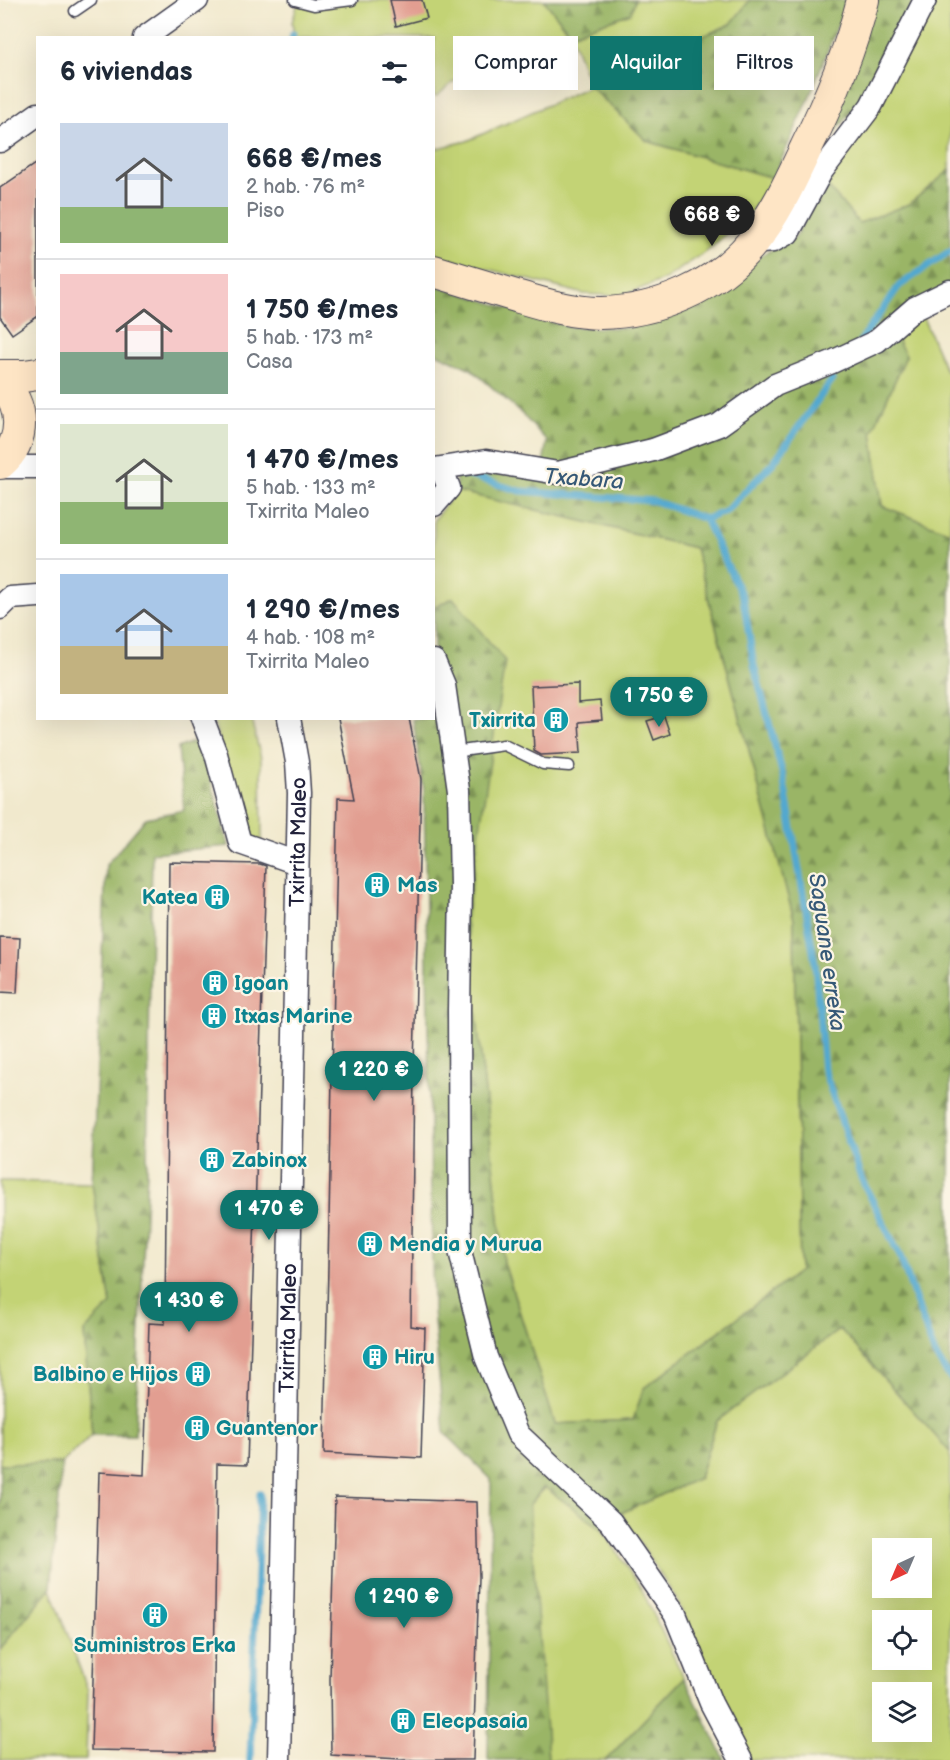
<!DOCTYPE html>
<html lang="es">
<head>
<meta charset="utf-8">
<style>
  :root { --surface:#fff; --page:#f6f6f7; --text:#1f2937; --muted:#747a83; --line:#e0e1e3; --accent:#0f766e }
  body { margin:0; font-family:"Balsamiq Sans",sans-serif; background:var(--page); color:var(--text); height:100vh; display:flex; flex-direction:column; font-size:22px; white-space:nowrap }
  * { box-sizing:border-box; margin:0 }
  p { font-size:20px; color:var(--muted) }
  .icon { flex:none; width:33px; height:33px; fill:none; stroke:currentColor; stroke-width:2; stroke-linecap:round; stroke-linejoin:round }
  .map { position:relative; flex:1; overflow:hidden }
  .panel { position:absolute; left:36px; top:36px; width:399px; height:684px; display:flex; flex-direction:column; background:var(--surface); border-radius:0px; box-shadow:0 6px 24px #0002 }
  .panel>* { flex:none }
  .banner { position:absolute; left:453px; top:36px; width:406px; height:54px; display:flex; gap:12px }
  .needle { width:39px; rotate:224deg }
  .fabs { position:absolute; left:872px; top:1538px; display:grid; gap:12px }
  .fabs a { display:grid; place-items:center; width:60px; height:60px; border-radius:0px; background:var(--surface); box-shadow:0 6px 24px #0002; font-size:30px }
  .price { position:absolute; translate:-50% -51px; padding:0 14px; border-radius:21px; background:var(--accent); color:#fff; font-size:20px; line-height:39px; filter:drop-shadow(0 2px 3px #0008) }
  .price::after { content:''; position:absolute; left:50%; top:36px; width:18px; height:14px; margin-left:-9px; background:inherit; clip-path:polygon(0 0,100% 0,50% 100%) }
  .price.current { background:#222; color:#fff }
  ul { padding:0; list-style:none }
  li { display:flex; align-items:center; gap:18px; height:150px; padding:0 24px }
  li+li { border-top:2px solid var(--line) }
  li span { display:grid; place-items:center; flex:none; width:168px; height:120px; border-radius:0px; color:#555 }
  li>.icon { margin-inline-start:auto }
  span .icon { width:72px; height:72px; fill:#fffc; stroke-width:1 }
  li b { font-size:26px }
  h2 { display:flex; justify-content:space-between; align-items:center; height:72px; padding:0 24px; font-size:26px }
  .pill { padding:0 21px; border-radius:0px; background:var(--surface); box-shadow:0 6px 24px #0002; font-size:21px; line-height:54px }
  .pill.current { background:var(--accent); color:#fff }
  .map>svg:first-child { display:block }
  .grass { fill:#c3d375; stroke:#727a58; stroke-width:1.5; fill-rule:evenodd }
  .forest { fill:url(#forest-firs); stroke:#5e6c50; stroke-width:1.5 }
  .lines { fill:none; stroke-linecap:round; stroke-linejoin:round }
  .stream { stroke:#52a8cf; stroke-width:7 }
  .building { fill:#e29e91 }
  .lane-casing { stroke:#414051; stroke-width:13 }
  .street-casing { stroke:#414051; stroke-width:25 }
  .secondary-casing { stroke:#414051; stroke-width:34 }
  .lane { stroke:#fff; stroke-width:10 }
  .street { stroke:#fff; stroke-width:22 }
  .secondary { stroke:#fee5c5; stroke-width:32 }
  .labels { text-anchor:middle; stroke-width:4.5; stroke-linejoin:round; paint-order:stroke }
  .culture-label { font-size:21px; font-weight:bold; fill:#0d838f; stroke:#fcf5e5; text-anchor:start }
  .street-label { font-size:21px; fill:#22223b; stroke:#fcf5e5 }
  .water-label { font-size:22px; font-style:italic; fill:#355876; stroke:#fcf5e5 }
</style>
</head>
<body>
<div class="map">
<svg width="950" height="1760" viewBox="0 0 950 1760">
  <defs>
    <pattern id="forest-firs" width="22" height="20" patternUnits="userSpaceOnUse" patternTransform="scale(1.5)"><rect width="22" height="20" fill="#9ab566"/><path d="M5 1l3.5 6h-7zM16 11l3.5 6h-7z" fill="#7d9355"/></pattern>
  </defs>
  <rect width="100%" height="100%" fill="#fcf5e5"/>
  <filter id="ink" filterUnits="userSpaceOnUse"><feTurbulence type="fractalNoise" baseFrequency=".0167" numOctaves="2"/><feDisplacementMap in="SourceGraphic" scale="12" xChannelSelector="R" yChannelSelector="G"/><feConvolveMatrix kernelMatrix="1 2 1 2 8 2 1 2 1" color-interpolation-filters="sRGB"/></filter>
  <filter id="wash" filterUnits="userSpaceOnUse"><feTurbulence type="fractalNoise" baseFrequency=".008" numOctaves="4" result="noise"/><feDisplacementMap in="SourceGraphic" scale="24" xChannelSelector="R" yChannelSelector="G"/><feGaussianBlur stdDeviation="1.35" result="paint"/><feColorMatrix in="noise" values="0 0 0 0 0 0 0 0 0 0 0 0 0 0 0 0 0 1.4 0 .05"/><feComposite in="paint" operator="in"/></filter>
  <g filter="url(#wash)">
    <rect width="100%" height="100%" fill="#f1e9cd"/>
    <g class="grass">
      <polygon points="299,0 544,0 571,34 630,13 635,0 750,0 731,24 590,86 647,141 773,178 749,215 704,253 665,279 622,296 584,294 434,255 434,149 467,141 590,86 571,35 470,68 437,96 434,96 434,38 294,37 292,22"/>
      <polygon points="931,0 950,0 950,170 909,204 859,224 823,181"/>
      <polygon points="915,299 946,371 950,370 950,532 882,506 872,432 906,356 888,324"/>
      <polygon points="456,491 695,548 794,919 800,1271 644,1388 633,1420 555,1424 504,1263 466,921 453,598 434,607 434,520"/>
      <polygon points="213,719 251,719 261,758 262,843 244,831"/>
      <polygon points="0,1181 92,1183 111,1305 84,1332 92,1435 62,1463 0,1464"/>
      <path d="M840 1329 950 1452V1760H750L677 1600 621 1513 699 1478 717 1421ZM882 1548H921V1587H882ZM882 1620H921V1659H882ZM882 1692H921V1731H882Z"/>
      <polygon points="545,1487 602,1529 641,1588 684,1678 606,1760 547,1760 529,1505"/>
      <polygon points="51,1588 88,1691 86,1760 0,1760 0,1649"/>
    </g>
    <g class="forest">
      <polygon points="544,0 635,0 631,13 571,34"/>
      <polygon points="750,0 845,0 842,14 807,103 773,178 647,141 590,86 731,24"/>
      <polygon points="873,0 914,0 861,100 818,153"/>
      <polygon points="950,170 950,285 888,323 906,356 872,432 882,506 950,532 950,1452 840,1329 717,1421 699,1478 621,1513 602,1529 544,1487 529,1505 548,1758 547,1760 488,1760 491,1479 444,1432 433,1310 424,791 413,719 434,718 434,607 453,598 505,661 466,921 504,1263 555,1424 633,1420 644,1388 800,1271 794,919 695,548 456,491 456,475 541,474 547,441 520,412 471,369 434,352 434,285 569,327 627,328 690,308 760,256 795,238 823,181 859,223 909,204"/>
      <polygon points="199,739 229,846 152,853 147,1172 135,1435 92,1435 84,1332 111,1304 92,1183 106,865 146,818 184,810 178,748"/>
      <polygon points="62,1463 51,1588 0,1649 0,1464"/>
      <polygon points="684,1678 725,1760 606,1760"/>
    </g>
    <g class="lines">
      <g class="stream">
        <polyline points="292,38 293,34"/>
        <polyline points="861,340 899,286 950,251"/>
        <polyline points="459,473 520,491 654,501 705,519"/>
        <polyline points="705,519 743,598 754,665 783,776 815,963 824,1070 861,1178 900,1256 935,1355 950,1378"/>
        <polyline points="705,519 725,512 773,463 832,380"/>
        <polyline points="250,1760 260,1494"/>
      </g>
    </g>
    <g id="blocks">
      <g class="building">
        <polygon points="390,0 422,0 427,18 396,26"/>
        <polygon points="38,162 38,316 12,334 0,317 0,188"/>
        <polygon points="578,684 578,703 600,701 602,720 579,722 581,753 541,755 534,751 531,686"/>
        <polygon points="664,716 670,734 654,740 647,721"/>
        <polygon points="338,718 409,718 421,779 414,1066 411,1326 425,1328 421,1458 324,1453 338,798 354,799"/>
        <polygon points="169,862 260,864 266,866 247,1465 217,1464 213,1752 91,1750 99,1472 144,1475 149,1323 165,1324"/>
        <polygon points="0,937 20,938 17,993 0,992"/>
        <polygon points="335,1497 477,1502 479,1577 473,1760 417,1760 331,1755 330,1680"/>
      </g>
    </g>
  </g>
  <g filter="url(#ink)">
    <use href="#blocks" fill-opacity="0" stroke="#414051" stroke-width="1.5"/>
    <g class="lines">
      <g class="lane-casing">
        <g id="lane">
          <polyline points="295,0 314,5 352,0"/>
          <polyline points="75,11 91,0"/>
          <polyline points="454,752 504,745 543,764 569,766"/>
        </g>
      </g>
      <g class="street-casing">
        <g id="street">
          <polyline points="144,38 197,0"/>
          <polyline points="0,141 38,114"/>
          <polyline points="752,243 773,241 788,233 821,172 871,106 925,0"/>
          <polyline points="0,467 38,467"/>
          <polyline points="434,469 486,461 558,473 653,450 719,425 775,385 832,362 877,341 915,308 950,291"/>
          <polyline points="434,505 449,488 444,475 438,469"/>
          <polyline points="0,608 10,598 38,596"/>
          <polyline points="434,661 444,685 459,790 461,885 459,1010 460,1251 486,1357 518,1434 611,1522 675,1614 711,1703 741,1760"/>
          <polyline points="202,718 216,754 240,843 297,863"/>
          <path id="s1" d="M279 1760 299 793 297 762 289 718"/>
        </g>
      </g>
      <g class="secondary-casing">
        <g id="secondary">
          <path d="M434 271C461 279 489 288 516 296 543 304 572 313 601 313 657 312 716 287 752 243 775 215 791 180 806 148 830 100 850 52 863 0"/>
          <polyline points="0,376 24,376 38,374"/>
          <path d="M0 382C25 403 26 442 0 463"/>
        </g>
      </g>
      <use href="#lane" class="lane"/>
      <use href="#street" class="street"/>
      <use href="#secondary" class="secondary"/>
    </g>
  </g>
  <defs>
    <g id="building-disc" transform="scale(1.35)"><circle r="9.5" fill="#0f9aa8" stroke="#fcf5e5"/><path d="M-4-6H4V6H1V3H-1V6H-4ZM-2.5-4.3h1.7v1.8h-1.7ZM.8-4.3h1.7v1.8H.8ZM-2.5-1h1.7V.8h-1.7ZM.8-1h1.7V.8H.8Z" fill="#fff"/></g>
  </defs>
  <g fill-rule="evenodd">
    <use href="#building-disc" x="556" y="720"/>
    <use href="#building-disc" x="377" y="885"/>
    <use href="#building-disc" x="217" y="897"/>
    <use href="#building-disc" x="215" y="983"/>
    <use href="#building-disc" x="214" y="1016"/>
    <use href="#building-disc" x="212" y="1160"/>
    <use href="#building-disc" x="370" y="1244"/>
    <use href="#building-disc" x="375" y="1357"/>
    <use href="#building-disc" x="198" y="1374"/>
    <use href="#building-disc" x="197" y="1428"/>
    <use href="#building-disc" x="155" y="1615"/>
    <use href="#building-disc" x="403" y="1721"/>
  </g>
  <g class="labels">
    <g class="culture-label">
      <text x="536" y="727" text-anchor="end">Txirrita</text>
      <text x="397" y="892">Mas</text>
      <text x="198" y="904" text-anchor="end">Katea</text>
      <text x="234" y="990">Igoan</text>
      <text x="234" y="1023">Itxas Marine</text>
      <text x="232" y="1167">Zabinox</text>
      <text x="389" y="1251">Mendia y Murua</text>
      <text x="394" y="1364">Hiru</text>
      <text x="178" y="1381" text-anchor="end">Balbino e Hijos</text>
      <text x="216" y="1435">Guantenor</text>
      <text x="155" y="1652" text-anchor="middle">Suministros Erka</text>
      <text x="422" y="1728">Elecpasaia</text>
    </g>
    <g class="street-label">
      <text dy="7" stroke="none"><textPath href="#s1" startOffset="918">Txirrita Maleo</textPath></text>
      <text dy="7" stroke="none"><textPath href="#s1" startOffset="432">Txirrita Maleo</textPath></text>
    </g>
    <g class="water-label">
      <text transform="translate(584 478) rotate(4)" y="8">Txabara</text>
      <text transform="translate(828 952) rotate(82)" y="8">Saguane erreka</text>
    </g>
  </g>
</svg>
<div class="fabs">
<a><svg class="needle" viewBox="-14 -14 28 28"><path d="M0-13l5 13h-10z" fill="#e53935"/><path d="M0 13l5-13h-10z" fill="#747a83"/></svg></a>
<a><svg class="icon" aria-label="locate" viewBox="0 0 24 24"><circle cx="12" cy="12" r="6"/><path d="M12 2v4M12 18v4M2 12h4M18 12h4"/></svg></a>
<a><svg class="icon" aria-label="layers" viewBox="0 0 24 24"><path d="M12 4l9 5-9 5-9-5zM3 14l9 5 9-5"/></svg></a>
</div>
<b class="price current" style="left:712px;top:247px">668 €</b>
<b class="price" style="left:659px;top:728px">1 750 €</b>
<b class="price" style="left:374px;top:1102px">1 220 €</b>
<b class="price" style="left:269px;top:1241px">1 470 €</b>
<b class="price" style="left:189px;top:1333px">1 430 €</b>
<b class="price" style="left:404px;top:1629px">1 290 €</b>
<div class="banner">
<a class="pill">Comprar</a>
<a class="pill current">Alquilar</a>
<a class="pill">Filtros</a>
</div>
<section class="panel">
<h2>6 viviendas<svg class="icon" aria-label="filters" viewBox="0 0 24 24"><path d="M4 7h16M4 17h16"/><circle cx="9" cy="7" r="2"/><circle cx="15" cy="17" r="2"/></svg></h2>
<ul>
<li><span style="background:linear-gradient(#c9d6e8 70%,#8fb573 0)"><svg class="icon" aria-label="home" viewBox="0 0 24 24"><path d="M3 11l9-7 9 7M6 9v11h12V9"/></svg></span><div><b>668 €/mes</b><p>2 hab. · 76 m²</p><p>Piso</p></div></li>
<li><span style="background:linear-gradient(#f6c9c9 65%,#7fa58c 0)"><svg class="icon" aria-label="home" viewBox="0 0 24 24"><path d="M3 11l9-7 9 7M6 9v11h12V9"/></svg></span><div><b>1 750 €/mes</b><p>5 hab. · 173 m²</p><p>Casa</p></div></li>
<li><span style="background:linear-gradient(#dfe7d0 65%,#8fb573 0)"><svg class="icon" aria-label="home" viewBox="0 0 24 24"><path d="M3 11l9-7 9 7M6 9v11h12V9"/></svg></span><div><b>1 470 €/mes</b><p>5 hab. · 133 m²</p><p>Txirrita Maleo</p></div></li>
<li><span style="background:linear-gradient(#a9c7e8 60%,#c2b280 0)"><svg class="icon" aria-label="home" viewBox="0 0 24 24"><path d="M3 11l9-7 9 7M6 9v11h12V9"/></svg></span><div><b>1 290 €/mes</b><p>4 hab. · 108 m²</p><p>Txirrita Maleo</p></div></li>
</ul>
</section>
</div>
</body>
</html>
